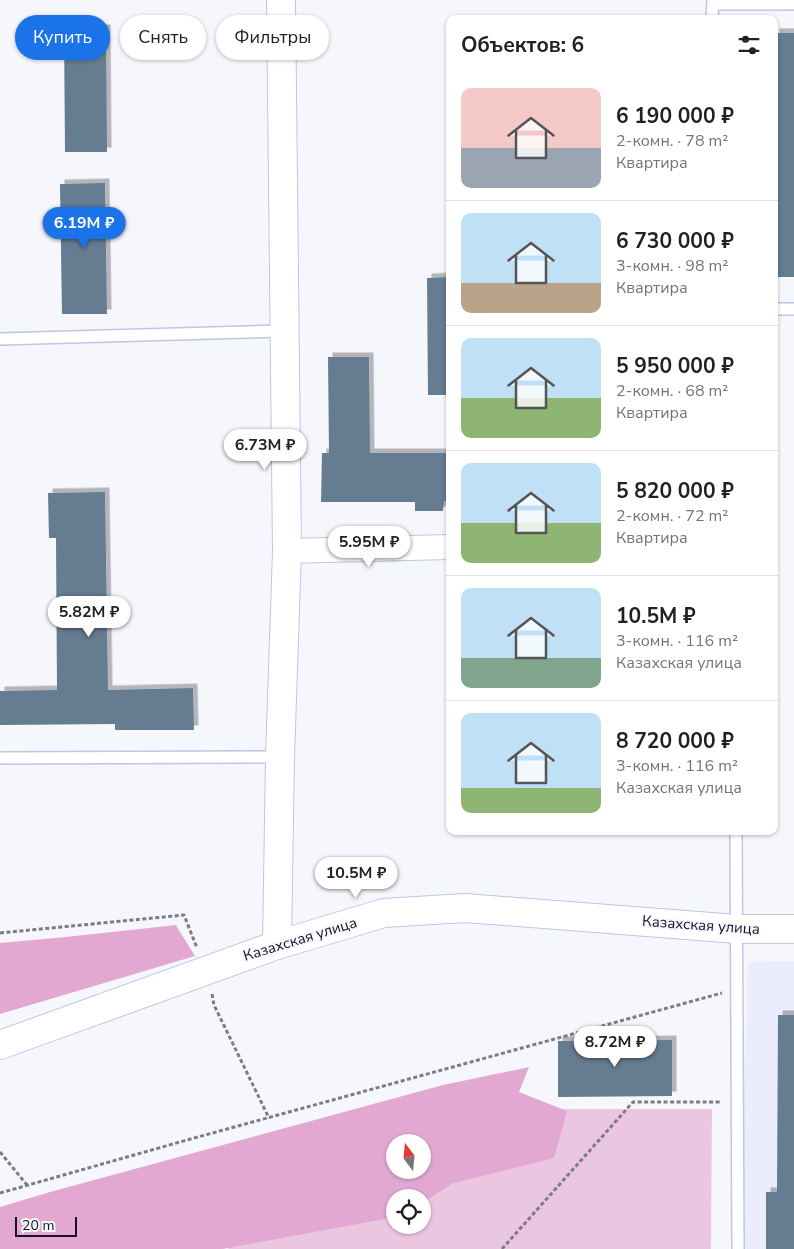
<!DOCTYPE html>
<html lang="ru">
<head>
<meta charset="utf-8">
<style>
  :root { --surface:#fff; --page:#f2f2f2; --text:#202124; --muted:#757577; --line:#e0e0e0; --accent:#1a73e8 }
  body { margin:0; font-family:"Nunito Sans",sans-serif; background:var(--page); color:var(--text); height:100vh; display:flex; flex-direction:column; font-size:19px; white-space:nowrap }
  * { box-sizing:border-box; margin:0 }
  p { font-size:16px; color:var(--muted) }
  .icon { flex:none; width:28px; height:28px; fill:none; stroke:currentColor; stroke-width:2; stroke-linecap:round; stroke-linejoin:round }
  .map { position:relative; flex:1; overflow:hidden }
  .side { position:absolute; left:446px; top:15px; width:332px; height:820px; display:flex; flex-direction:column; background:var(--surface); border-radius:10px; box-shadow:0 1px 4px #0004 }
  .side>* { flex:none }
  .guide { position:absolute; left:15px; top:15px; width:356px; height:45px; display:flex; gap:10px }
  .needle { width:32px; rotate:344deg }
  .tools { position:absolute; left:386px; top:1134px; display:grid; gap:10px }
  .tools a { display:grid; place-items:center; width:45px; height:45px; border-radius:50%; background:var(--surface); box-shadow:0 1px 4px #0004; font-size:25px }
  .scale { position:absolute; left:15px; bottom:12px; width:62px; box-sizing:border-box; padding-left:5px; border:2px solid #13151f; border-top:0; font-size:14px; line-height:18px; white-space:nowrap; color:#13151f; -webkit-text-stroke:4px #f6f7fd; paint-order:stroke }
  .price { position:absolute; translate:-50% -42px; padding:0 11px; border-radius:18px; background:#fff; color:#222; font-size:16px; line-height:32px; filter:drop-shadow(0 1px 2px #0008) }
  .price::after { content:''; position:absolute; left:50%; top:30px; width:15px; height:11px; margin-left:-8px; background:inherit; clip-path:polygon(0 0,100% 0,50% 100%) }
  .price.on { background:var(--accent); color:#fff }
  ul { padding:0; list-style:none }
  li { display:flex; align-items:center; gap:15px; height:125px; padding:0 15px }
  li+li { border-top:1px solid var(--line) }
  li span { display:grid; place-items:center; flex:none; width:140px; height:100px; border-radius:10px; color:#555 }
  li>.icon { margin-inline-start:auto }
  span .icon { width:60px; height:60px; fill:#fffc; stroke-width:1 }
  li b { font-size:21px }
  h2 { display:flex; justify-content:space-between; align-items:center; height:60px; padding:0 15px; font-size:21px }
  .chip { padding:0 18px; border-radius:22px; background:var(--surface); box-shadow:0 1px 4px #0004; font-size:18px; line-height:45px }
  .chip.on { background:var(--accent); color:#fff }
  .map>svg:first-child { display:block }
  .built { fill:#ebedfd }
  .green { fill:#ebc6e0; fill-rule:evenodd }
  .forest { fill:#e2a8d2; fill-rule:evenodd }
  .building { fill:#657b91; filter:url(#shadow) }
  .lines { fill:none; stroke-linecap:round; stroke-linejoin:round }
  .service-casing { stroke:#c0c5e3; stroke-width:14 }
  .minor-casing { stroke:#c0c5e3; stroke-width:26 }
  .tertiary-casing { stroke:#c0c5e3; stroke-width:30 }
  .secondary-casing { stroke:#c0c5e3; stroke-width:30 }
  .path { stroke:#7b7c85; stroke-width:3; stroke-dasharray:4 2.5; stroke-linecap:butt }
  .service { stroke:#fff; stroke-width:11 }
  .minor { stroke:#fff; stroke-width:24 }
  .tertiary { stroke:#fff; stroke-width:28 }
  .secondary { stroke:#fff; stroke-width:28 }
  .labels { text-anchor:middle; stroke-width:4; stroke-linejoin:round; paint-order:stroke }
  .street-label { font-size:15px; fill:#13151f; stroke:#f6f7fd }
</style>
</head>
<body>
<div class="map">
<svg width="794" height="1249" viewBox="0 0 794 1249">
  <defs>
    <filter id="shadow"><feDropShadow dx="4.5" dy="-4.5" stdDeviation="0" flood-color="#0004"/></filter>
  </defs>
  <rect width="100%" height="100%" fill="#f6f7fd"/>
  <polygon class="built" points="794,961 794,1249 739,1249 748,962"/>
  <path class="green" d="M511 1079 530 1109H712L711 1249H228V1161ZM395 1142H422V1170H395ZM395 1198H422V1225H395Z"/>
  <g class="forest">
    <polygon points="176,925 177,927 195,956 0,1014 0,943 66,937"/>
    <path d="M529 1067 519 1092 567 1111 554 1158 453 1183 423 1203 422 1198H395V1217L223 1249H0V1207L50 1192 443 1085ZM395 1142H422V1170H395Z"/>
  </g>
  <g class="building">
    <polygon points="64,29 106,29 107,152 65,152"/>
    <rect x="775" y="33" width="19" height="244"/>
    <polygon points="105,183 107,314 62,314 60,184"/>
    <polygon points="450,277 450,395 428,395 427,278"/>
    <polygon points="328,357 369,357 370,453 450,453 450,501 444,501 443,511 415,511 415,502 321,502 322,453 329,453"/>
    <polygon points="105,492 108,690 193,688 194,730 115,730 115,724 0,725 0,691 57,690 56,538 49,538 48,493"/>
    <polygon points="778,1015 794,1015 794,1249 766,1249 766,1192 777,1192"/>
    <polygon points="672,1040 672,1096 558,1097 558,1041"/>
  </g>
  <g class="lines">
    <g class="service-casing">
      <g id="service">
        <polyline points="713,4 794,4"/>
        <polyline points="712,19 713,0"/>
        <polyline points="775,309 794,309"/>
        <polyline points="0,339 285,331"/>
        <polyline points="0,758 280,757"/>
        <polyline points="736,831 738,1249"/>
      </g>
    </g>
    <g class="minor-casing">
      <polyline id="minor" points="287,551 450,547"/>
    </g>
    <g class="tertiary-casing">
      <polyline id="tertiary" points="277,945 280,757 287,551 281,0"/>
    </g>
    <g class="secondary-casing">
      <polyline id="secondary" points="0,1045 277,945 384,913 465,908 737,929 794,929"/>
    </g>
    <g class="path">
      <polyline points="0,933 184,915 197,948"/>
      <polyline points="212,994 214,1005 269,1118"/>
      <polyline points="0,1152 27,1185"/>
      <polyline points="0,1193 187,1140 722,993"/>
      <polyline points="502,1249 633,1102 722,1102"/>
    </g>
    <use href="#service" class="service"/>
    <use href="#minor" class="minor"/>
    <use href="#tertiary" class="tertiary"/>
    <use href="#secondary" class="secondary"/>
  </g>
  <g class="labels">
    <g class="street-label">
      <text transform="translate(701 925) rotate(4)" y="5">Казахская улица</text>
      <text transform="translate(300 939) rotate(-17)" y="5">Казахская улица</text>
    </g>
  </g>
</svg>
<div class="tools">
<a><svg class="needle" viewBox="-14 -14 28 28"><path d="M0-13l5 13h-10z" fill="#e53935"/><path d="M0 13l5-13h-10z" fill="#757577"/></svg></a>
<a><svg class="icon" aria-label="locate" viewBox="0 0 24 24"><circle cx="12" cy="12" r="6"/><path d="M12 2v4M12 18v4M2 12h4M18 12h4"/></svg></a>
</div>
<div class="scale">20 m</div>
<b class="price on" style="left:84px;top:249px">6.19M ₽</b>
<b class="price" style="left:265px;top:471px">6.73M ₽</b>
<b class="price" style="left:369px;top:568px">5.95M ₽</b>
<b class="price" style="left:89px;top:638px">5.82M ₽</b>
<b class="price" style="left:356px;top:899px">10.5M ₽</b>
<b class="price" style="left:615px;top:1068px">8.72M ₽</b>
<div class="guide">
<a class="chip on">Купить</a>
<a class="chip">Снять</a>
<a class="chip">Фильтры</a>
</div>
<section class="side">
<h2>Объектов: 6<svg class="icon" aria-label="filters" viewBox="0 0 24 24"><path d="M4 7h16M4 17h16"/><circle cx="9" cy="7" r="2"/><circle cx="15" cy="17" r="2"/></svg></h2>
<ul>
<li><span style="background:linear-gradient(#f6c9c9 60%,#9aa5b1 0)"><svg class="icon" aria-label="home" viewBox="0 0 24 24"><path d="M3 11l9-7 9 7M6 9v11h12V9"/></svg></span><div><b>6 190 000 ₽</b><p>2-комн. · 78 m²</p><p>Квартира</p></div></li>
<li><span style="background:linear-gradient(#bfe0f5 70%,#b9a48a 0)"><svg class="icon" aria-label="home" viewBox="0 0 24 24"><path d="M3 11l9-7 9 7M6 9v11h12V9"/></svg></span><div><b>6 730 000 ₽</b><p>3-комн. · 98 m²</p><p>Квартира</p></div></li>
<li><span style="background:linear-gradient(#bfe0f5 60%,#8fb573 0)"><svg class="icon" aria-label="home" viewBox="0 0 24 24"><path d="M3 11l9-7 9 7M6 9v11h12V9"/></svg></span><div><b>5 950 000 ₽</b><p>2-комн. · 68 m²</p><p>Квартира</p></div></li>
<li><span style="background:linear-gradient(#bfe0f5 60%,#8fb573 0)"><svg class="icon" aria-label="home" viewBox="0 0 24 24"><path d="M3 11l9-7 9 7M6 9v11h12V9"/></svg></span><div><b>5 820 000 ₽</b><p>2-комн. · 72 m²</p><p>Квартира</p></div></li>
<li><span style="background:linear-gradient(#bfe0f5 70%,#7fa58c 0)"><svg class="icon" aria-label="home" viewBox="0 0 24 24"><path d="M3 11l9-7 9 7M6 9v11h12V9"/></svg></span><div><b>10.5M ₽</b><p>3-комн. · 116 m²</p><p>Казахская улица</p></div></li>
<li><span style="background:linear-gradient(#bfe0f5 75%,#8fb573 0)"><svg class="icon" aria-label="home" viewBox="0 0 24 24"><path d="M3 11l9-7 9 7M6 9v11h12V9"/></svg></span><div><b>8 720 000 ₽</b><p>3-комн. · 116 m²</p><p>Казахская улица</p></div></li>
</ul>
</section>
</div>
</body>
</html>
